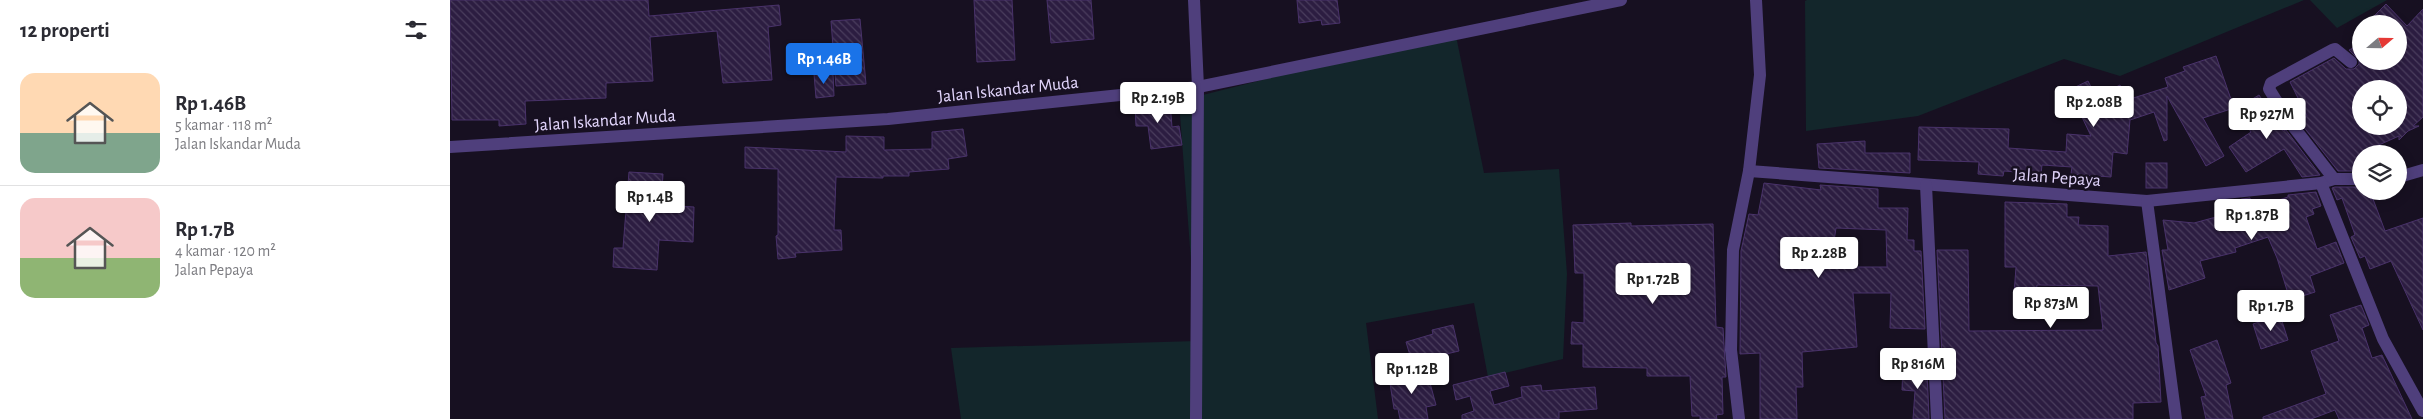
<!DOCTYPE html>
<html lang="id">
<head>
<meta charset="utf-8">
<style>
  :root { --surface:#fff; --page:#f2f2f3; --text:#2b2b33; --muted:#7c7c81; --line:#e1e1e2; --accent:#1a73e8 }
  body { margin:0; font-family:"Alegreya Sans",sans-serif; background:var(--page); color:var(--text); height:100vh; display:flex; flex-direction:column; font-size:19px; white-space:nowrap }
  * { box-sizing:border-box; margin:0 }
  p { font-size:16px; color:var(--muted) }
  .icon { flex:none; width:28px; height:28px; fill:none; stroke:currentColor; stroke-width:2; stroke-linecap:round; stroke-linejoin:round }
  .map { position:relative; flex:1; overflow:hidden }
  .drawer { display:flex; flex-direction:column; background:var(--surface); width:450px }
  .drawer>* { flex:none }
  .needle { width:32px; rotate:70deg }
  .buttons { position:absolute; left:1902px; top:15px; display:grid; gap:10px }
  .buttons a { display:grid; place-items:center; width:55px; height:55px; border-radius:50%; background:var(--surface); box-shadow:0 2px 12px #0003; font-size:25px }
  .price { position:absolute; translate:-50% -42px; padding:0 11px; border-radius:5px; background:#fff; color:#222; font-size:16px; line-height:32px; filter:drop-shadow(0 1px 2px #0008) }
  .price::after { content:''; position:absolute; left:50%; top:30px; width:15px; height:11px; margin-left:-8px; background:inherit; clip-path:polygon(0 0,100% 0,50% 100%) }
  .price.selected { background:var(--accent); color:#fff }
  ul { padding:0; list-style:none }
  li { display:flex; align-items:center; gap:15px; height:125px; padding:0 20px }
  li+li { border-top:1px solid var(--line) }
  li span { display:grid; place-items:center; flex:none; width:140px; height:100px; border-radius:15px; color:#555 }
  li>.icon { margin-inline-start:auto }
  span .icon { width:60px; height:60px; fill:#fffc; stroke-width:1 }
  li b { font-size:21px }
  h2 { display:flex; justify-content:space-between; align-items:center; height:60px; padding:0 20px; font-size:21px }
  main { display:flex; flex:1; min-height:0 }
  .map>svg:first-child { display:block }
  .green { fill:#13262b }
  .building { fill:url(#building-back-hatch); stroke:#49326a; fill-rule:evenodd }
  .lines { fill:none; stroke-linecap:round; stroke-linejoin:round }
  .minor { stroke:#4f3f7c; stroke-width:12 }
  .labels { text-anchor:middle; stroke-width:5; stroke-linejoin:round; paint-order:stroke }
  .street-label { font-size:18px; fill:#e1d4fb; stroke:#171021 }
</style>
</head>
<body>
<main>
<section class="drawer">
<h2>12 properti<svg class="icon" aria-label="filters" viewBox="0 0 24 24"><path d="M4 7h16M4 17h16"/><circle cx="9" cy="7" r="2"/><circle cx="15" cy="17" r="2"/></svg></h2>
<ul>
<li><span style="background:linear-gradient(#ffd9b3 60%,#7fa58c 0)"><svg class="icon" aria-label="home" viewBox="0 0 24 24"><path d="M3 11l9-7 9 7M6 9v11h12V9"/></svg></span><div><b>Rp 1.46B</b><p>5 kamar · 118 m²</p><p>Jalan Iskandar Muda</p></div></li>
<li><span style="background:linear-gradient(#f6c9c9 60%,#8fb573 0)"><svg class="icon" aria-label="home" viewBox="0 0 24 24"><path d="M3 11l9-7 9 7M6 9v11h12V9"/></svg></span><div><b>Rp 1.7B</b><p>4 kamar · 120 m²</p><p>Jalan Pepaya</p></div></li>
</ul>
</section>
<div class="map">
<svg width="1973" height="419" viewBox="0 0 1973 419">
  <defs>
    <pattern id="building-back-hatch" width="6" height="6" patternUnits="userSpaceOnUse" patternTransform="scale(1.25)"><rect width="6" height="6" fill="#2c1d41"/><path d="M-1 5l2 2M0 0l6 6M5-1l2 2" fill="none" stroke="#4a3d5d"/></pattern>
  </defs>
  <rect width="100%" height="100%" fill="#171021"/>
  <g class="green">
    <polygon points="1357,0 1854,0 1670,76 1614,59 1468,116 1356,131 1355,1"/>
    <polygon points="1860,0 1937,0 1887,28"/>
    <polygon points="1005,31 1034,173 1109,169 1117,274 1113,359 1038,377 1024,303 916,323 928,419 511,419 501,348 747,341 729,101"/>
  </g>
  <g class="building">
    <polygon points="0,0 198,0 199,16 329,5 331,25 318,27 322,80 273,83 267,31 200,37 203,81 156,83 156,98 75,101 76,124 49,126 49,120 2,120"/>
    <polygon points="524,0 562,0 565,60 527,62"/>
    <polygon points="597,0 641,0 644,39 601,43"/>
    <polygon points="847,0 887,0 890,23 872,25 871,20 849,23"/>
    <path d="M1936 4 1957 26 1973 9V117L1963 126H1969L1958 131 1949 140V136L1911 153V171H1888L1849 121 1857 116 1840 82 1884 58 1896 69H1904L1909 64V60L1899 50 1911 44V61H1949V24H1916ZM1911 89H1949V126H1911Z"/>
    <polygon points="410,19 416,84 386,86 381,21"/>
    <polygon points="1766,56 1784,108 1753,118 1774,156 1756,166 1717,96 1717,140 1714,141 1704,112 1680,120 1677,154 1663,152 1661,177 1621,174 1622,167 1592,165 1591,174 1554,171 1553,176 1528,174 1529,162 1468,160 1469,127 1559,129 1558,148 1616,152 1617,134 1641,136 1619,90 1638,81 1646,97 1670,85 1677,100 1718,87 1715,78 1735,71 1733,67"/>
    <polygon points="383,73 384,96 366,98 364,74"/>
    <polygon points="1809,95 1833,131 1836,130 1870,175 1852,177 1834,149 1796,172 1779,147 1801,132 1786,109"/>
    <polygon points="720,102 722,127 729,126 732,145 701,149 698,126 686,126 685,104"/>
    <polygon points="513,129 517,156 498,159 499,169 459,172 459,176 433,176 433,178 386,177 384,230 391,230 392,250 345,253 346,257 328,259 326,236 328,235 328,169 295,168 295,147 396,152 396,136 434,137 434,150 482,149 482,132"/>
    <polygon points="1415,141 1415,153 1460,153 1460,173 1369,168 1367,144"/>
    <rect x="1696" y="163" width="21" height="25"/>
    <polygon points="179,172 213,174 211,205 244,207 243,242 209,240 207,270 163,267 164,248 173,248"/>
    <path d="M1314 183 1371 190 1370 185 1428 189V208H1458L1457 240H1464V251H1471L1475 329 1440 328 1441 293H1403L1407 347 1352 352 1353 387H1346L1347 419H1310V353L1290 354 1291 251 1299 214 1308 215ZM1386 228 1436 230 1437 267H1380Z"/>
    <polygon points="1885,187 1911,187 1911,191 1918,191 1921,200 1923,199 1935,231 1973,218 1973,330 1941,261 1920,269 1915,256 1910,258 1901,237 1905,235 1892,198 1887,200 1882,188"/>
    <polygon points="1866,192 1871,206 1862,209 1864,214 1856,217 1867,249 1886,242 1894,263 1860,276 1865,292 1840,300 1827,258 1818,237 1785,248 1786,252 1750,261 1755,278 1719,290 1712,250 1718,250 1713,220 1744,223 1777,214 1774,205 1792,199 1800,198 1803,208 1838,197 1838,195"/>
    <polygon points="1555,202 1617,204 1617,217 1629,217 1628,225 1658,226 1658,256 1696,252 1706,343 1708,346 1711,402 1683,403 1683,419 1495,419 1487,250 1518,250 1519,331 1653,330 1648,286 1587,285 1586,295 1564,294 1566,267 1555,267"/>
    <polygon points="1181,223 1181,226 1263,224 1266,327 1273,328 1276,377 1272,377 1273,414 1266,415 1267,419 1250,419 1250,416 1242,416 1240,376 1197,376 1197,368 1133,367 1133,344 1121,344 1122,322 1134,323 1134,273 1125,273 1123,225"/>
    <polygon points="1911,305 1919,325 1912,328 1922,358 1932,355 1962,419 1889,419 1885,410 1861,419 1813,419 1813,417 1876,394 1861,351 1889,341 1880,315"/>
    <polygon points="1830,315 1838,340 1811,349 1803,324"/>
    <polygon points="1003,325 1009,351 962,362 956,342 983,334 982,330"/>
    <polygon points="1767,340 1781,383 1776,385 1783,419 1756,419 1751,397 1756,396 1740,350"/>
    <polygon points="1453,367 1477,369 1479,419 1463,419 1465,391 1452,390"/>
    <polygon points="977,372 986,405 976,407 978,419 950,419 948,409 944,409 939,377"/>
    <polygon points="1055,372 1059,386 1040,391 1044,405 1072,397 1071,387 1091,385 1092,391 1145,387 1147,409 1109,412 1109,419 1012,419 1012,415 1024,411 1020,396 1006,400 1003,385"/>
  </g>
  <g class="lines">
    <g class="minor">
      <polyline points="744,0 748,87 746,419"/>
      <polyline points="0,147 438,119 748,87 1171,0"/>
      <polyline points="1299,171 1697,201 1871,183 1884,179 1911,179"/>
      <polyline points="1949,177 1973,170"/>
      <polyline points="1884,179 1839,121 1819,89 1821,83 1882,50 1885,49 1901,62"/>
      <polyline points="1871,183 1933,339 1973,411"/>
      <polyline points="1476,185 1487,419"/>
      <polyline points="1697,201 1726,419"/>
      <polyline points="1289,419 1281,350 1283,250 1299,171 1310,75 1306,0"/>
    </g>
  </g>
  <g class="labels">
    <g class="street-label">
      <text transform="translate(558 89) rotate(-6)" y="6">Jalan Iskandar Muda</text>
      <text transform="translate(155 120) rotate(-4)" y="6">Jalan Iskandar Muda</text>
      <text transform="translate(1607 177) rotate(4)" y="6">Jalan Pepaya</text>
    </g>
  </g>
</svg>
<div class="buttons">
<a><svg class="needle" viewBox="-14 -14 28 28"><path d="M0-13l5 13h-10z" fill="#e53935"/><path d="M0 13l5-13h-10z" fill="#7c7c81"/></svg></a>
<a><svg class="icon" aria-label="locate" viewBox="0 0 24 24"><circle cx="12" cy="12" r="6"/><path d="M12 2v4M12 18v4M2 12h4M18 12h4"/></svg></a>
<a><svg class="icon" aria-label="layers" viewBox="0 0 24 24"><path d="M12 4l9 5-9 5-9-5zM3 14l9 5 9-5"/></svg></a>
</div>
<b class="price selected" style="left:374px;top:85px">Rp 1.46B</b>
<b class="price" style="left:708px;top:124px">Rp 2.19B</b>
<b class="price" style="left:1644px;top:128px">Rp 2.08B</b>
<b class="price" style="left:1817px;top:140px">Rp 927M</b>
<b class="price" style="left:200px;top:223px">Rp 1.4B</b>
<b class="price" style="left:1802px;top:241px">Rp 1.87B</b>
<b class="price" style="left:1369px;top:279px">Rp 2.28B</b>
<b class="price" style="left:1203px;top:305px">Rp 1.72B</b>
<b class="price" style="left:1601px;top:329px">Rp 873M</b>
<b class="price" style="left:1821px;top:332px">Rp 1.7B</b>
<b class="price" style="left:1468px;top:390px">Rp 816M</b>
<b class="price" style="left:962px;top:395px">Rp 1.12B</b>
</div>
</main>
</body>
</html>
